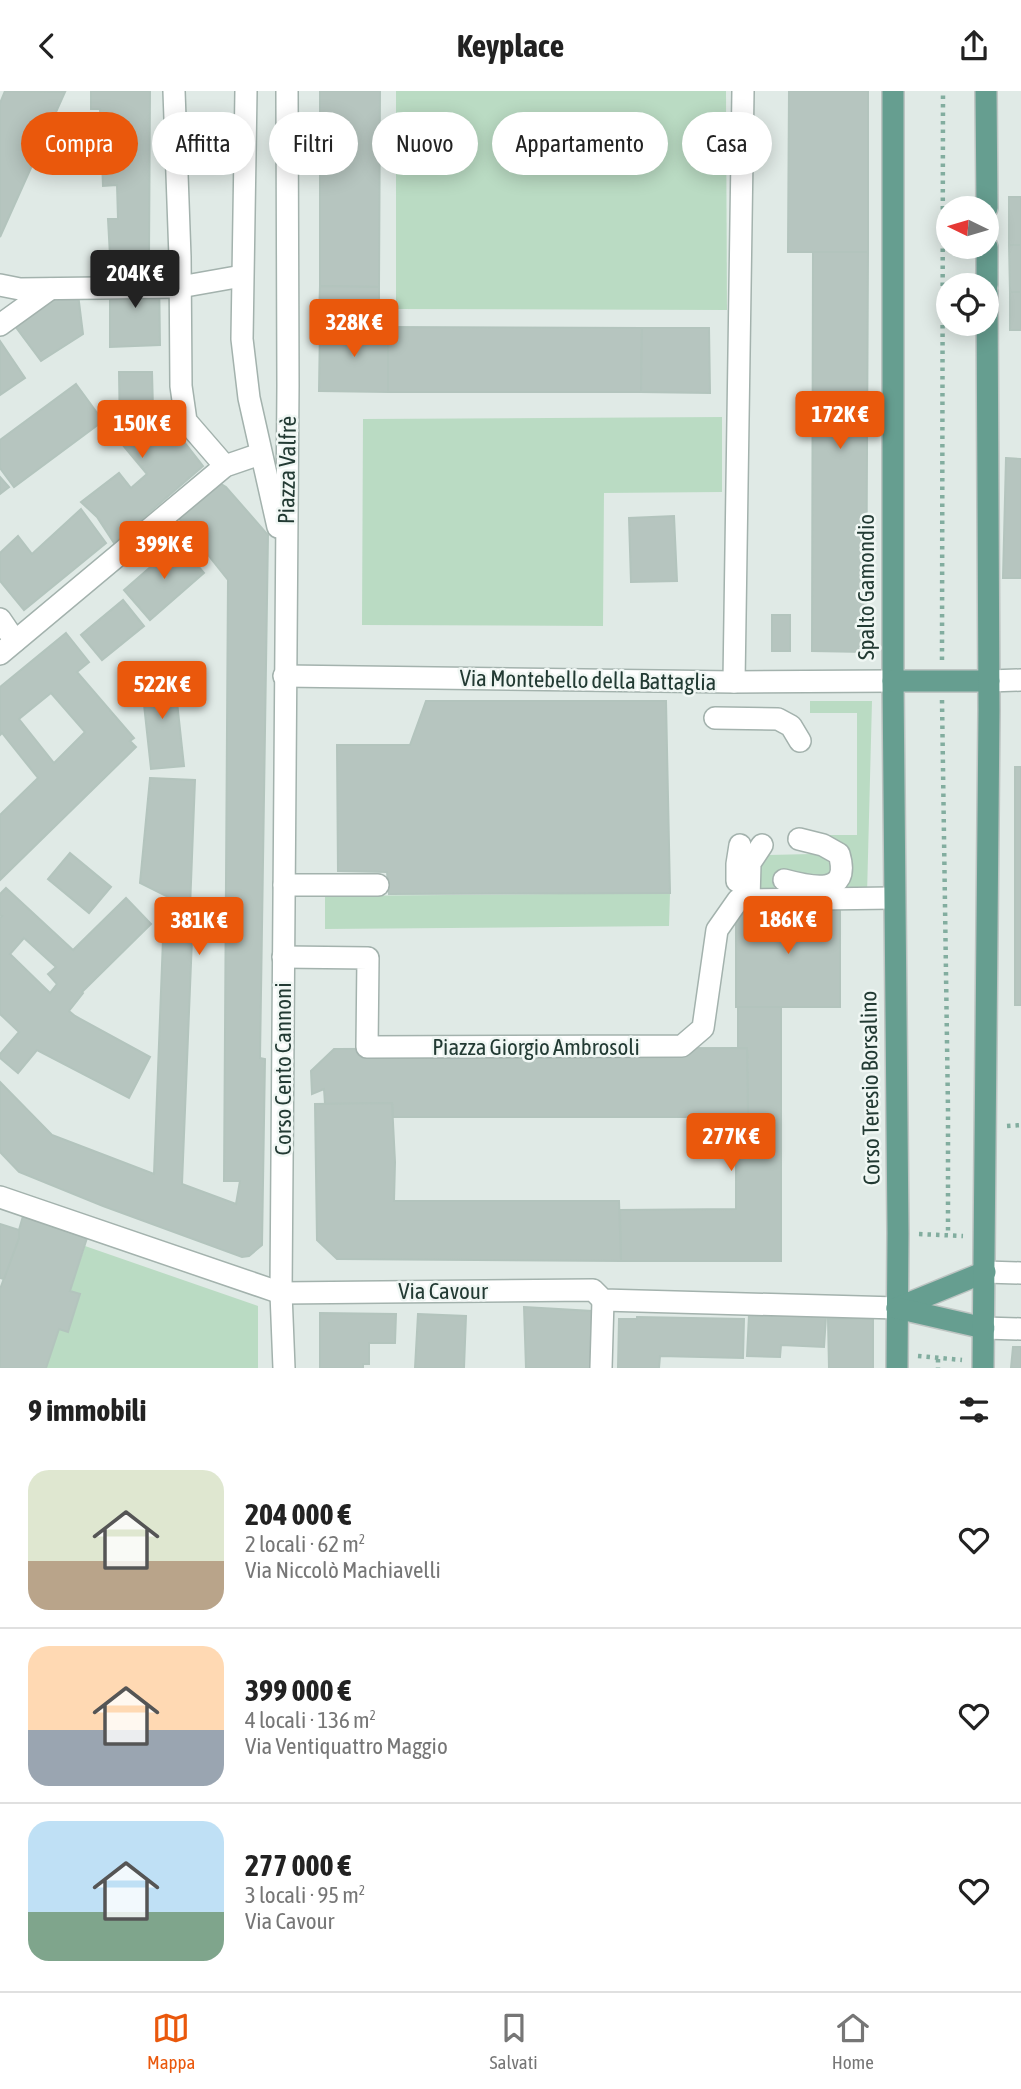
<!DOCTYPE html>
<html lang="it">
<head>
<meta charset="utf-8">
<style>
  :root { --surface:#fff; --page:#f2f2f2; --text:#222; --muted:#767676; --line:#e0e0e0; --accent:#ea580c }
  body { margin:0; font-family:"Asap Condensed",sans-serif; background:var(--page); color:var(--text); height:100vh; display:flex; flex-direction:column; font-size:26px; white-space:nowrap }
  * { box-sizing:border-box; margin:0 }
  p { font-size:23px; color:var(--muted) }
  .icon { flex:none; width:38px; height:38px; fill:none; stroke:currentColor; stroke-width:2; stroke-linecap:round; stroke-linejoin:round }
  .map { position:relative; height:1277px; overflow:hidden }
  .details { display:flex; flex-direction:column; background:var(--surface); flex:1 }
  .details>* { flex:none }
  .top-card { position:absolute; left:21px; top:21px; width:980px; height:63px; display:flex; gap:14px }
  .needle { width:46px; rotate:275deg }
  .tools { position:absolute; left:936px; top:105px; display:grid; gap:14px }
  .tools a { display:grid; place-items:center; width:63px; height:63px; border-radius:50%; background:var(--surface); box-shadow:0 4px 18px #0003; font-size:35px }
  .price { position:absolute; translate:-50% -60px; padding:0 16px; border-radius:7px; background:var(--accent); color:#fff; font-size:23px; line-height:46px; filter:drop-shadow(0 2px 4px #0008) }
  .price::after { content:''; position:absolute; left:50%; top:42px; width:21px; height:16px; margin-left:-10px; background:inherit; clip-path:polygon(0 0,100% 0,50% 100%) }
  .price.active { background:#222; color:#fff }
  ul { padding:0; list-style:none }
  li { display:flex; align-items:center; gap:21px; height:175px; padding:0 28px }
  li+li { border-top:2px solid var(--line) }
  li span { display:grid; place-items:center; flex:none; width:196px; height:140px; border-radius:21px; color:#555 }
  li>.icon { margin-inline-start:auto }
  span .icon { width:84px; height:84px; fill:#fffc; stroke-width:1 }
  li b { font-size:30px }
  h2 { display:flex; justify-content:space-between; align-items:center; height:84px; padding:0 28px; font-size:30px }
  .tag { padding:0 24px; border-radius:32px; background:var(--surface); box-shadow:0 4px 18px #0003; font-size:24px; line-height:63px }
  .tag.active { background:var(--accent); color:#fff }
  header { display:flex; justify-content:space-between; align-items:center; height:91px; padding:0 28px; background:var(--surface); font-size:32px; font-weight:700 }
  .tab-bar { display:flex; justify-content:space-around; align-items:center; height:98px; border-top:2px solid var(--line); background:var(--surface); font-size:19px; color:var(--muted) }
  .tab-bar a { display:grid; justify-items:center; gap:4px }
  .tab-bar .active { color:var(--accent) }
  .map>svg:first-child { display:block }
  .green { fill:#badbc3 }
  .building { fill:#b6c5bf; stroke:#b3c4bd; stroke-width:2; fill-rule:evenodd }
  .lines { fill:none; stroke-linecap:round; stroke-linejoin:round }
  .minor-casing { stroke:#a3b2ad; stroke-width:24 }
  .major-casing { stroke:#bdc4c2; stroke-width:24 }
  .path { stroke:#82ad9f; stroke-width:4.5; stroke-dasharray:3.5 5; stroke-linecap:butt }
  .minor { stroke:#fff; stroke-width:21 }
  .major { stroke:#669e90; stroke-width:21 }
  .labels { text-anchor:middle; stroke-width:5; stroke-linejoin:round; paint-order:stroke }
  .street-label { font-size:23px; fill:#223a33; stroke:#f0f7f4 }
</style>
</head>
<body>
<header><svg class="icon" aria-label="back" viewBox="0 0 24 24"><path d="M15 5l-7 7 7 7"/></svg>Keyplace<svg class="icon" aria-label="share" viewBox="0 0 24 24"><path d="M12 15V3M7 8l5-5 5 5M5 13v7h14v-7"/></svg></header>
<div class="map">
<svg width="1021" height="1277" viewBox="0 0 1021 1277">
  <rect width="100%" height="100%" fill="#e0eae6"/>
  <g class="green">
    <polygon points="396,0 726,0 727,219 396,218"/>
    <polygon points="722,326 722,401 604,402 603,535 362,534 363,328"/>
    <polygon points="810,610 872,610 867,804 752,804 757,776 769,764 811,763 823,766 832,774 828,784 774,787 774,798 811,802 848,763 839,750 812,744 857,744 857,622 810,622"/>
    <polygon points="670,802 669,835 325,838 325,805"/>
    <polygon points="85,1155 258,1215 258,1277 46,1277 59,1238 68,1241 80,1204 70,1200"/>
  </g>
  <g class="building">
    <polygon points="5,0 65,1 0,146 0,12"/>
    <polygon points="91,0 150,0 149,165 110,165 108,128 118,128 117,94 103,95 100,18 91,18"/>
    <polygon points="320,0 380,0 379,196 320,195"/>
    <polygon points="789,0 868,0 868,161 788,161"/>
    <rect x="1009" y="106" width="12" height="48"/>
    <polygon points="1009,154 1021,154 1021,201 1010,201"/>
    <polygon points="813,161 868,161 866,561 812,560"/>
    <polygon points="159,181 160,254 110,256 110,183"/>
    <polygon points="320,195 379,196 379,227 319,227"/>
    <rect x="1010" y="201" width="11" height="38"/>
    <polygon points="78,203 83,243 41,270 12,231 48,206"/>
    <polygon points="320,236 388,236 388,301 319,300"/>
    <polygon points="388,236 642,237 641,301 388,301"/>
    <polygon points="642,237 709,237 710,302 641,301"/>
    <polygon points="0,250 25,287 0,304"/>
    <polygon points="119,281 152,281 153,318 156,315 203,375 114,452 97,426 81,411 119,382 131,397 147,383 117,347 120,344"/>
    <polygon points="76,293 103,330 14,396 0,377 0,349"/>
    <polygon points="1006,367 1021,368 1021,487 1003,487"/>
    <polygon points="0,386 9,396 0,403"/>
    <polygon points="215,393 221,393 226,396 268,444 260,967 265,968 262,1154 249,1165 242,1166 103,1115 19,1081 0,1061 0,991 52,1044 154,1083 164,822 193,823 182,1093 236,1113 240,1090 224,1090 228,489 177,425"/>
    <polygon points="81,418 106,452 24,519 0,490 0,462 18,445 32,463"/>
    <polygon points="674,425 677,490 631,491 629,427"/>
    <polygon points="178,452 204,482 150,529 124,499"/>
    <polygon points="123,509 144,535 102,569 81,544"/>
    <rect x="772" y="524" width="18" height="36"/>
    <path d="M66 542 89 571 77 581 134 647 130 650 136 656 0 789V724L38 687 2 642 0 644V596ZM51 602 85 641 54 672 19 628Z"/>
    <polygon points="174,583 184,675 151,678 141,586"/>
    <polygon points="426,610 666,610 670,802 389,803 387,781 338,780 337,654 410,654"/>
    <rect x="1015" y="676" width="6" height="238"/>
    <polygon points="150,687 195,689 190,817 140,792"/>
    <polygon points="70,762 111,796 89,822 48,788"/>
    <path d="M6 797 73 859 126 807 151 833 82 901 83 902 69 920 75 925 150 966 129 1007 37 959 18 982 0 967V963L19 941 0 923V827L2 825 0 824V803ZM24 847 56 876 48 883 57 893 50 902 10 863Z"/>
    <polygon points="840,814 840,916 736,916 736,815"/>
    <polygon points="738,916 781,916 781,1170 621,1170 620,1119 736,1118 736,1026 748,1026 747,957 738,957"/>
    <polygon points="747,957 748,1026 393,1026 392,1012 325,1013 324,998 312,1003 311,980 334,958"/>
    <polygon points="392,1012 395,1071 394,1110 619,1110 621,1170 337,1168 317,1149 315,1013"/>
    <polygon points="23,1125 87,1147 70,1200 80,1203 68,1241 59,1238 46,1277 0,1277 0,1198 19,1147 19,1139"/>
    <polygon points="0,1133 19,1139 19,1147 4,1188 0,1187"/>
    <polygon points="524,1216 592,1220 590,1277 526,1277"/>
    <polygon points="320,1222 396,1223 395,1252 369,1252 369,1273 363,1273 363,1277 320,1277"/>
    <polygon points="418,1223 466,1225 464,1277 415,1277"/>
    <polygon points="772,1223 826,1226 824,1256 781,1254 780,1266 747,1265 749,1224 772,1225"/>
    <polygon points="637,1226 744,1228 743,1267 660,1265 659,1277 618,1277 619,1228 637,1228"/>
    <polygon points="828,1228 873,1228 873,1277 829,1277"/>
    <polygon points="1013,1256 1021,1256 1021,1277 1011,1277"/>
  </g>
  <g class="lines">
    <g class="minor-casing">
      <g id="minor">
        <polyline points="174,0 180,166 181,295 186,330 225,375"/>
        <polyline points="246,0 242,248 249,307 278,436"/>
        <polyline points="0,194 20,198 180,196 242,185"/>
        <polyline points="0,234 50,198"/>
        <polyline points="0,528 15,550"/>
        <polyline points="0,563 225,375 260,363"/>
        <polyline points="284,585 734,591 893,590"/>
        <polyline points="989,590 1021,589"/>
        <polyline points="734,591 743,0"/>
        <polyline points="715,627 778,628 791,635 800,650"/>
        <path d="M784 789C810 796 852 806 839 763L823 754 799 748"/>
        <polyline points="737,790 737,773 740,754"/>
        <polyline points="284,794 378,794"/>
        <polyline points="749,809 750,772 762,754"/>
        <polyline points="283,866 368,867 367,956 682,955 703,937 717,839 738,809 893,807"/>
        <polyline points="0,1106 281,1202 593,1199 603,1209 897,1217"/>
        <polyline points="985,1181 1021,1182"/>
        <polyline points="984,1237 1021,1238"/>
        <polyline points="284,1277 281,1202 288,294 287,0"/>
        <polyline points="601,1277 603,1209"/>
      </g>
    </g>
    <g class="major-casing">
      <g id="major">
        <polyline points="893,0 893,590 898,1142 897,1277"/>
        <polyline points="986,0 987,117"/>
        <polyline points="987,156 987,194"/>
        <polyline points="893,590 989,590"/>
        <polyline points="897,1217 985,1181"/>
        <polyline points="897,1217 984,1237"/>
        <polyline points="983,1277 989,619 987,201"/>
      </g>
    </g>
    <g class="path">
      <polyline points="942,569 943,0"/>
      <polyline points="942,609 948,1019 948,1144"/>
      <polyline points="1007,1035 1021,1034"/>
      <polyline points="919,1143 963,1145"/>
      <polyline points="918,1265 962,1269"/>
      <polyline points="938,1268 938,1277"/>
    </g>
    <use href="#minor" class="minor"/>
    <use href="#major" class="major"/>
  </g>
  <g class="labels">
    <g class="street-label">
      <text transform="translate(287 379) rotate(-89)" y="8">Piazza Valfrè</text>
      <text transform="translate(866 496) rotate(-90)" y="8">Spalto Gamondio</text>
      <text transform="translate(588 589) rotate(1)" y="8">Via Montebello della Battaglia</text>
      <text x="536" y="964">Piazza Giorgio Ambrosoli</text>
      <text transform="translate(283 978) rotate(-90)" y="8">Corso Cento Cannoni</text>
      <text transform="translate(870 997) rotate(-91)" y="8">Corso Teresio Borsalino</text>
      <text x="443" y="1208">Via Cavour</text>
    </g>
  </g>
</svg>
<div class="tools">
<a><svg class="needle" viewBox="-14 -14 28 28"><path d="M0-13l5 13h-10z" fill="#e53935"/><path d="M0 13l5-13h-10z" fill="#767676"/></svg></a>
<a><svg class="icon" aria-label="locate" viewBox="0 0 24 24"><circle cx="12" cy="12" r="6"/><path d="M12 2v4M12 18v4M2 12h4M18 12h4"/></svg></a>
</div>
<b class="price active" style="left:135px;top:219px">204K €</b>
<b class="price" style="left:354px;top:268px">328K €</b>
<b class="price" style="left:840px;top:360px">172K €</b>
<b class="price" style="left:142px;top:369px">150K €</b>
<b class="price" style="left:164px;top:490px">399K €</b>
<b class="price" style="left:162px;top:630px">522K €</b>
<b class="price" style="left:788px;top:865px">186K €</b>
<b class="price" style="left:199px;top:866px">381K €</b>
<b class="price" style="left:731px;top:1082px">277K €</b>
<div class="top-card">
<a class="tag active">Compra</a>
<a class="tag">Affitta</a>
<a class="tag">Filtri</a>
<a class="tag">Nuovo</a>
<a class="tag">Appartamento</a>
<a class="tag">Casa</a>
</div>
</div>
<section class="details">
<h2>9 immobili<svg class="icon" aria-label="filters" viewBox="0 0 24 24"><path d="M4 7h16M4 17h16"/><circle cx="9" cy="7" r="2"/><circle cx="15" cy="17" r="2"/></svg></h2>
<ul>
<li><span style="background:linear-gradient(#dfe7d0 65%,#b9a48a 0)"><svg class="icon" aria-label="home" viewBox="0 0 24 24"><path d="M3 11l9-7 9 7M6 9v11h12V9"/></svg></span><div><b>204 000 €</b><p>2 locali · 62 m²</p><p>Via Niccolò Machiavelli</p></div><svg class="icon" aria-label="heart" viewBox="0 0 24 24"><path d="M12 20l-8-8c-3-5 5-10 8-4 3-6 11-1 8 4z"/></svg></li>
<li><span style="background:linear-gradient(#ffd9b3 60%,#9aa5b1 0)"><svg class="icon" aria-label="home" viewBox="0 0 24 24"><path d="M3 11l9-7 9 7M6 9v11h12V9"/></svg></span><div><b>399 000 €</b><p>4 locali · 136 m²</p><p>Via Ventiquattro Maggio</p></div><svg class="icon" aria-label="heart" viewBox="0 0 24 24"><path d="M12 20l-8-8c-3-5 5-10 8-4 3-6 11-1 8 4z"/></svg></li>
<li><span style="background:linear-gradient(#bfe0f5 65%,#7fa58c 0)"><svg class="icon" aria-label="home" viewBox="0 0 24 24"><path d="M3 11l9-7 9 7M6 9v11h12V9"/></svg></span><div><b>277 000 €</b><p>3 locali · 95 m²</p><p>Via Cavour</p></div><svg class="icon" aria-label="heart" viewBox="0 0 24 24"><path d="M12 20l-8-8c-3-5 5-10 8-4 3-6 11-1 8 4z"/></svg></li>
</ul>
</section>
<nav class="tab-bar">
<a class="active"><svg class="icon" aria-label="map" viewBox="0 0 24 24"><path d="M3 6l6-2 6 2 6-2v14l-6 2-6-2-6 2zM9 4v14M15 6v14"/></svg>Mappa</a>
<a><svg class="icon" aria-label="saved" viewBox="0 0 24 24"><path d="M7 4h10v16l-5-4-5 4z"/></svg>Salvati</a>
<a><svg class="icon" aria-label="home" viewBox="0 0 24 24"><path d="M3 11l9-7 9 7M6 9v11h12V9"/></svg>Home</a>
</nav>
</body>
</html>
